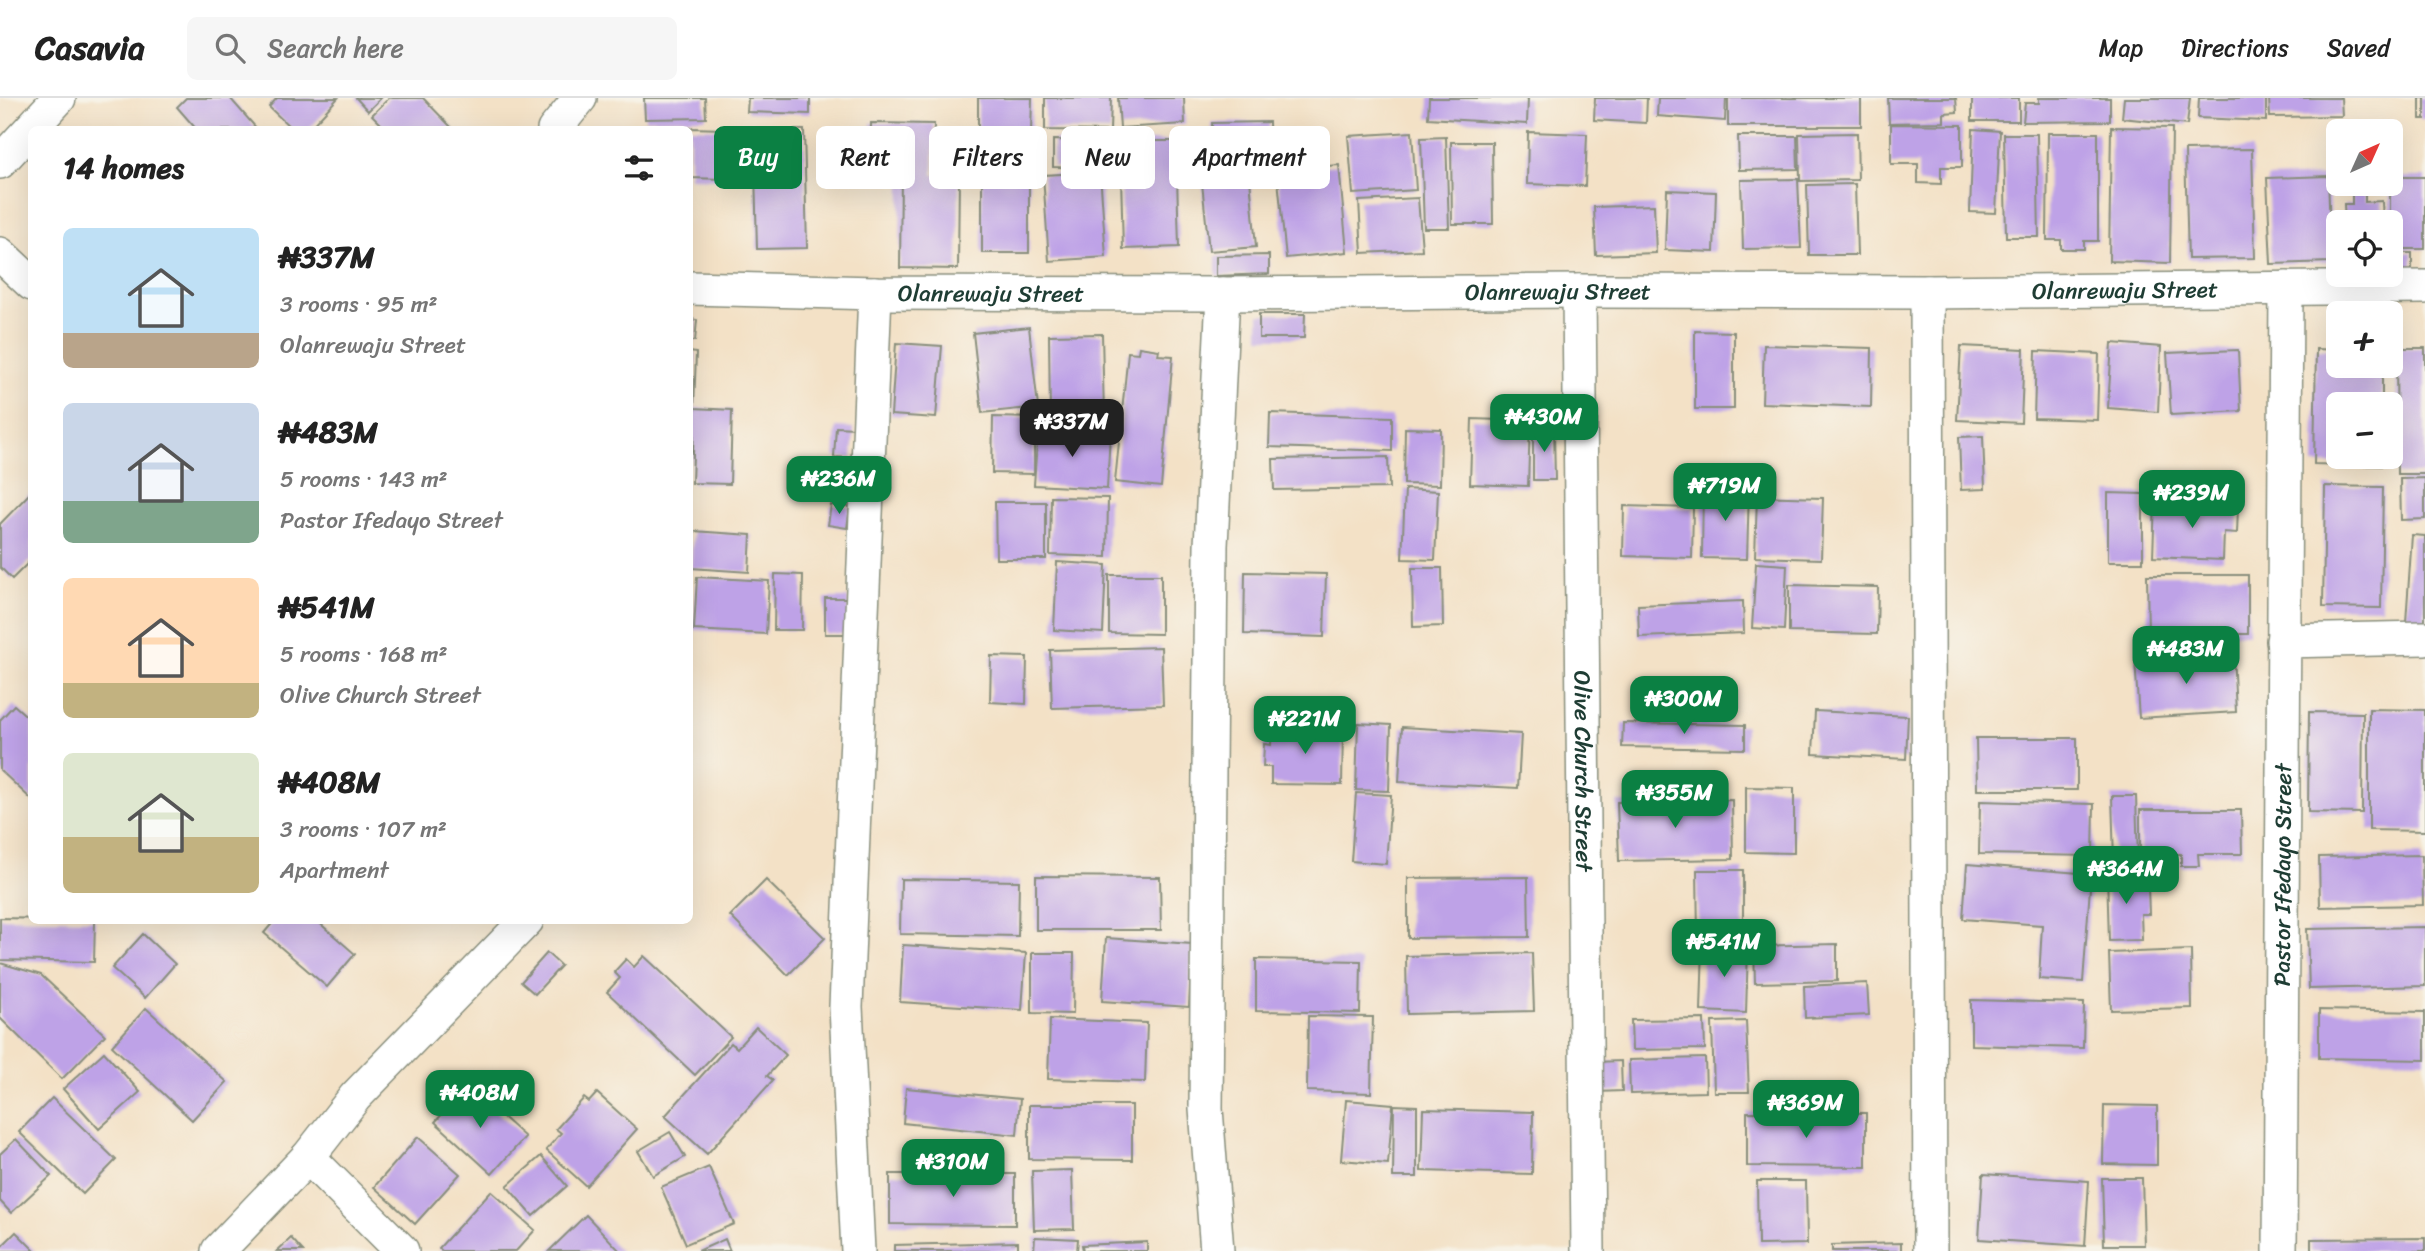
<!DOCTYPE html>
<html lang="en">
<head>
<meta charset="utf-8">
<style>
  :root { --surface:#fff; --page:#f6f6f6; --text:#222; --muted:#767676; --line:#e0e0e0; --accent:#0b8043 }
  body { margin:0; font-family:Sriracha,sans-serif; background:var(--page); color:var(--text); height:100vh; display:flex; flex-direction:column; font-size:26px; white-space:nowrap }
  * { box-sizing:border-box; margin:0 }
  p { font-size:23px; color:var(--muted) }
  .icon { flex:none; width:38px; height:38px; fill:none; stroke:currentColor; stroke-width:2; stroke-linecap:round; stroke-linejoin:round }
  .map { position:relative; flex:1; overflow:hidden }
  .panel { position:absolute; left:28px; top:28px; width:665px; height:798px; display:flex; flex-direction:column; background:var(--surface); border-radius:10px; box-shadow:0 7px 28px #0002 }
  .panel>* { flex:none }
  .banner { position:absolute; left:714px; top:28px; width:665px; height:63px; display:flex; gap:14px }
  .needle { width:46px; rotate:45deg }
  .fabs { position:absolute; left:2326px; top:21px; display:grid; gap:14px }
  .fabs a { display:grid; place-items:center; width:77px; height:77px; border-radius:10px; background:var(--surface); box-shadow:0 7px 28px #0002; font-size:35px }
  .price { position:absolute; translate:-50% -60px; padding:0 16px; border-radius:14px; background:var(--accent); color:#fff; font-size:23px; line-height:46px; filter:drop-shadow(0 2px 4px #0008) }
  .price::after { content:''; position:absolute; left:50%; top:42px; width:21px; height:16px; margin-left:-10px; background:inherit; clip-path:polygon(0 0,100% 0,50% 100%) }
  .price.selected { background:#222; color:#fff }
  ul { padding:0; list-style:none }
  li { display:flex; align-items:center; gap:21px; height:175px; padding:0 35px }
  li span { display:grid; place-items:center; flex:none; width:196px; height:140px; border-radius:10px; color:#555 }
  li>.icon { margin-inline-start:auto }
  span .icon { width:84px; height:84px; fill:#fffc; stroke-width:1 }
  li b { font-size:30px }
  h2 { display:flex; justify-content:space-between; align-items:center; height:84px; padding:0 35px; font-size:30px }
  .pill { padding:0 24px; border-radius:10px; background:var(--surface); box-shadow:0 7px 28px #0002; font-size:24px; line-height:63px }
  .pill.selected { background:var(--accent); color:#fff }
  header { display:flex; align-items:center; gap:42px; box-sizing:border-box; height:98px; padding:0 35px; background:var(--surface); border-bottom:2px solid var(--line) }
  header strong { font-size:33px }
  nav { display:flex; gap:38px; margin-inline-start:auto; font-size:24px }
  .search { width:490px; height:63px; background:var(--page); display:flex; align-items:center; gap:18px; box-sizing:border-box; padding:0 24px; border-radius:10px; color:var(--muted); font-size:26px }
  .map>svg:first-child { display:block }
  .building { fill:#bea2e7 }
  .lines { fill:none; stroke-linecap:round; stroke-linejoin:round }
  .minor-casing { stroke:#898f7d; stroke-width:36 }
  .minor { stroke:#fff; stroke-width:33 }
  .labels { text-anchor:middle; stroke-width:5; stroke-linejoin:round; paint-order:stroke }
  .street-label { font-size:23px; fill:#1f3d34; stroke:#f7f3e8 }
</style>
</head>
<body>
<header>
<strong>Casavia</strong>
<div class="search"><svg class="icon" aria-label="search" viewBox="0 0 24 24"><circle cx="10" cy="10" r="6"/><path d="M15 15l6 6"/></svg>Search here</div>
<nav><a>Map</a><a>Directions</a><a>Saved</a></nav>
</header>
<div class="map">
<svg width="2425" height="1153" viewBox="0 0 2425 1153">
  <rect width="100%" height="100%" fill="#f7f3e8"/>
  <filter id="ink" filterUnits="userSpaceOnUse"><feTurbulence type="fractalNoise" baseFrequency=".0143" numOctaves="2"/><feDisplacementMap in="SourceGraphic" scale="14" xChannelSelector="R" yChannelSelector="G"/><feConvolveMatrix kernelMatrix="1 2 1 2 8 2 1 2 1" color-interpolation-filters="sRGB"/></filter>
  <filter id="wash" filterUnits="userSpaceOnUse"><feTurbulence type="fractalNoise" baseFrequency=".00686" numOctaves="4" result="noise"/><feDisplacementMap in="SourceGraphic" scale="28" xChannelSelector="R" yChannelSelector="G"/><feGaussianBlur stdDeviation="1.57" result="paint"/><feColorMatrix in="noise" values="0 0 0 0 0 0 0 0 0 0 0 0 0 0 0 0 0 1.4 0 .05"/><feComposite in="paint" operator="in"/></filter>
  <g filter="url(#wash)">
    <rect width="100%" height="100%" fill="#f3e1c6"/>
    <g id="blocks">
      <g class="building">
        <polygon points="186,0 230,0 258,32 197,32 177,9"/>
        <polygon points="277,0 338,0 308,32 293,32 269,9"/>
        <polygon points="356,0 381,0 368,13"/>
        <polygon points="389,0 423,0 454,32 387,32 372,17"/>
        <polygon points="644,0 705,0 706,20 645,21"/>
        <polygon points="748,0 810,0 810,16 747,14"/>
        <polygon points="978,0 1032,0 1031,34 978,33"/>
        <polygon points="1045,0 1111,0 1110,33 1045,32"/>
        <polygon points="1118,0 1184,0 1185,26 1120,30"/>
        <polygon points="1429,0 1528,0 1527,26 1428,20"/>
        <polygon points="1595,0 1647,0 1646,25 1594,22"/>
        <polygon points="1658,0 1726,0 1725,23 1657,18"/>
        <rect x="1728" y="0" width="133" height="28"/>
        <polygon points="1888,0 1956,0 1957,14 1944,15 1944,24 1889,25"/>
        <rect x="1972" y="0" width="47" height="23"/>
        <polygon points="2039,0 2110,0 2110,23 2023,24 2025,5 2039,5"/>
        <polygon points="2124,0 2190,0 2187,27 2122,20"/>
        <polygon points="2199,0 2266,0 2266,23 2198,20"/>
        <polygon points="2269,0 2341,0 2342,18 2270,19"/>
        <rect x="2420" y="0" width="5" height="21"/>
        <polygon points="1269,24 1270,66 1213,67 1212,25"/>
        <polygon points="871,25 934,26 933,77 959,78 958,171 900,170 901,76 870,75"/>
        <polygon points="1891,26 1962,27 1962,69 1941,69 1941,86 1918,85 1918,66 1891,66"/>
        <polygon points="2344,28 2382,30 2381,33 2344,33"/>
        <polygon points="2111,29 2172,30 2170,165 2109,163"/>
        <polygon points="690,30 724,31 723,81 690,80"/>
        <polygon points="1973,31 2000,33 1996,115 1970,114"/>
        <polygon points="754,32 804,32 807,150 757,151"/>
        <polygon points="1412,34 1416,92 1353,96 1348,38"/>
        <polygon points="1528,34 1587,36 1585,88 1527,86"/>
        <polygon points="1857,35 1858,82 1800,83 1799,36"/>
        <polygon points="2048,35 2098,35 2098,143 2084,143 2084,151 2061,151 2061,142 2047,142"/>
        <polygon points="2004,36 2037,36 2039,139 2006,139"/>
        <polygon points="1738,38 1797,38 1798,71 1739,72"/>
        <polygon points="1446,39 1449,130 1424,130 1421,40"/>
        <polygon points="1053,42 1107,43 1106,70 1053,69"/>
        <polygon points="1120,43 1176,43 1179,149 1123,151"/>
        <rect x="982" y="44" width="47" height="111"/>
        <polygon points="1451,44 1492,44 1493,126 1452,126"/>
        <polygon points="2252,51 2255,160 2188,161 2185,52"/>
        <polygon points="1339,67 1347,154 1286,160 1277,72"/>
        <polygon points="1100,74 1106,159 1049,163 1043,77"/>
        <polygon points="2328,78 2331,164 2271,166 2267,80"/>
        <rect x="2390" y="79" width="35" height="72"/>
        <polygon points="1250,81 1256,149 1209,153 1202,85"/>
        <polygon points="1798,81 1801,150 1743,151 1741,82"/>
        <polygon points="1855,86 1857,157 1809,157 1807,87"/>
        <polygon points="1667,92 1716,94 1714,154 1665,152"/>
        <polygon points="2352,92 2365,92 2365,104 2382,103 2383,124 2345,124 2344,106 2352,106"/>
        <polygon points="1418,100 1422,152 1362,155 1359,103"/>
        <polygon points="1654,107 1656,155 1596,157 1594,109"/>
        <rect x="2390" y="155" width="22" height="23"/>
        <polygon points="1269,157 1269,176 1216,178 1216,158"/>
        <polygon points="1259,216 1305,216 1304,240 1259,240"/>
        <polygon points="690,221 697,222 695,243 690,243"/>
        <polygon points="1029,229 1038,309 982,315 973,235"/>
        <polygon points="1695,233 1734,234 1734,311 1695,311"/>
        <polygon points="1102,236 1104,317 1050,318 1049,237"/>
        <polygon points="896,245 942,248 936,320 891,317"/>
        <polygon points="2112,245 2161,249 2158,314 2108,310"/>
        <polygon points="1764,247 1872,250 1871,309 1762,305"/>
        <polygon points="1961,248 2024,251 2021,325 1957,322"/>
        <polygon points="1139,249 1159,252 1158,257 1173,258 1161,389 1115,384 1128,254 1138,255"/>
        <polygon points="2396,250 2425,250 2425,376 2397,376"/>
        <polygon points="2316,251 2338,252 2338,268 2382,268 2382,302 2347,301 2347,306 2338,306 2338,359 2381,359 2381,368 2314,366"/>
        <polygon points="2238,252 2241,313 2171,317 2167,255"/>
        <polygon points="2036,253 2099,256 2097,322 2034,320"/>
        <polygon points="690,254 696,255 694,310 732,312 730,386 692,385 694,327 692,353 690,353"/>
        <polygon points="1270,315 1392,319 1392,353 1269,349"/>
        <polygon points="993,319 1034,320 1034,376 992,375"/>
        <polygon points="1472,321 1530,323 1528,388 1470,386"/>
        <polygon points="836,329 854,330 852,360 834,359"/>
        <polygon points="1038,330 1110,335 1107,391 1034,387"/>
        <polygon points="1405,330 1441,331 1440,387 1404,386"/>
        <polygon points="1533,330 1554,330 1555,382 1533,382"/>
        <polygon points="1983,338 1985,391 1961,392 1959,339"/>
        <polygon points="1388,359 1389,390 1274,392 1273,361"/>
        <polygon points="2425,380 2425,421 2401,422 2400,381"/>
        <polygon points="2325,388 2383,389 2381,510 2323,509"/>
        <polygon points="1703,390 1749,391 1747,461 1702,460"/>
        <polygon points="1405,391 1438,393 1435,462 1402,461"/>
        <polygon points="32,393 32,461 12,481 0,469 0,426"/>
        <polygon points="2108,395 2143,396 2143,464 2108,464"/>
        <polygon points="1757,398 1823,400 1821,461 1755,459"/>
        <polygon points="1051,399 1108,400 1107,459 1050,457"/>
        <polygon points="2155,402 2212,405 2211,408 2238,410 2237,435 2224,434 2223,462 2153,459"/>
        <polygon points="995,404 1046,404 1046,461 996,461"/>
        <polygon points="831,407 850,409 847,430 828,427"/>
        <polygon points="1624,408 1693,410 1692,460 1623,458"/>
        <polygon points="693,433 751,437 749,474 691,470"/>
        <polygon points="2412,437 2425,438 2425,525 2406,524"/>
        <polygon points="1057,464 1106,467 1103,535 1054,532"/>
        <polygon points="1756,465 1787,467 1784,532 1752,530"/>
        <polygon points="1412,470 1442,470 1443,528 1413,529"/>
        <polygon points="1245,474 1326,476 1324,539 1244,536"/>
        <polygon points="775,476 803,477 802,532 774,532"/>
        <polygon points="1109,477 1161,477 1161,536 1109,535"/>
        <polygon points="2147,477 2248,477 2248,536 2148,536"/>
        <polygon points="697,479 769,483 766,536 694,532"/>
        <polygon points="1789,487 1878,489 1877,536 1789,534"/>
        <polygon points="825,500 848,500 849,536 825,536"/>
        <polygon points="1743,503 1744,535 1639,539 1638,507"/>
        <polygon points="1161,549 1163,607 1052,610 1050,552"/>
        <polygon points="2233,556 2236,614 2139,620 2135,562"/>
        <polygon points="991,558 1027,559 1026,606 990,604"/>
        <polygon points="14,607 32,623 32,702 0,672 0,622"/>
        <polygon points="2369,611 2425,612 2425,733 2369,732"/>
        <polygon points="1815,613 1908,618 1906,661 1813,656"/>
        <polygon points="2309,614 2363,615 2362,715 2308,714"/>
        <polygon points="1358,625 1391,627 1389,693 1356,692"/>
        <polygon points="1623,625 1745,627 1745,651 1622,649"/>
        <polygon points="1402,629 1521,636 1518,690 1399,684"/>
        <polygon points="1272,630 1343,631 1342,687 1271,686 1271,669 1263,669 1264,646 1271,647"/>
        <polygon points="1976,640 2077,640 2077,692 1977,692"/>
        <polygon points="1746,689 1794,690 1794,755 1746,754"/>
        <polygon points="1356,695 1391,697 1386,766 1351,763"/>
        <polygon points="2112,698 2136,698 2138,763 2114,763"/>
        <polygon points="1732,702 1733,761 1619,763 1617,704"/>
        <polygon points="1980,703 2094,706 2093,758 1979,756"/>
        <polygon points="2140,712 2241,712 2242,756 2198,756 2199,768 2181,768 2181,756 2140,756"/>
        <polygon points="2422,757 2423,807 2320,809 2319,759"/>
        <polygon points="1967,766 2091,776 2083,884 2039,881 2042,827 1963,821"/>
        <polygon points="1697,772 1743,772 1743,839 1698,839"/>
        <polygon points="2140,774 2140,791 2148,790 2149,816 2141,816 2142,842 2109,843 2107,775"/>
        <polygon points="1036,778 1160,779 1161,832 1036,832"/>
        <polygon points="1528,779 1529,839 1408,840 1408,780"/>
        <polygon points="901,781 1019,783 1018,838 900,836"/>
        <polygon points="766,782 825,840 788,877 730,818"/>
        <polygon points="0,820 95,822 94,864 0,862"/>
        <polygon points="275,822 316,822 355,856 327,889 264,835"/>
        <polygon points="2425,829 2425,888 2309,891 2307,831"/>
        <polygon points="143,836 175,866 145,900 112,870"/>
        <polygon points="1106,840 1192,846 1189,909 1102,903"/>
        <polygon points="1837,846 1837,883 1755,885 1754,848"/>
        <polygon points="903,847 1026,855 1022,912 900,904"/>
        <polygon points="1703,847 1748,849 1746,915 1701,913"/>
        <polygon points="2191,852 2192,910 2111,912 2109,855"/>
        <polygon points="547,855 561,868 535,896 521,884"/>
        <polygon points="1032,855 1074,855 1073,916 1032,915"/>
        <polygon points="1532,855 1534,913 1407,916 1406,858"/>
        <polygon points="644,858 731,939 695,977 607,894 620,880 614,874 626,861 634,869"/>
        <polygon points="1256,861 1361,863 1360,915 1256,913"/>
        <polygon points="0,865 41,877 105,937 62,981 0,920"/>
        <polygon points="1867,885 1869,917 1805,920 1804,888"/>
        <polygon points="1971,902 2084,905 2083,950 1971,947"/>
        <polygon points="146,910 227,984 192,1022 112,948"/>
        <polygon points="2319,912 2425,914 2425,962 2319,960"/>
        <polygon points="1308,918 1373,919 1371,995 1307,993"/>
        <polygon points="1050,921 1147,925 1145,984 1048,981"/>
        <polygon points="1704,921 1705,951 1632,952 1631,922"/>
        <polygon points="1746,923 1749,994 1714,994 1712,924"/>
        <polygon points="756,929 786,957 767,978 773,982 707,1056 665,1018 731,945 737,950"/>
        <polygon points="104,954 140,994 99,1031 63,991"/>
        <polygon points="1705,960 1706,994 1630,996 1629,962"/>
        <polygon points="1621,963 1622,993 1597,994 1595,964"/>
        <polygon points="468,988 525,1039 492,1076 435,1024"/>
        <polygon points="906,990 1020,1001 1017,1037 903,1025"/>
        <polygon points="597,995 637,1031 586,1088 546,1052 561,1035 556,1031 584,1000 589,1004"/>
        <polygon points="52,1000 116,1062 83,1096 19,1034"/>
        <polygon points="1346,1002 1393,1006 1388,1066 1341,1062"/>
        <polygon points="1029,1007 1132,1007 1132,1062 1029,1061"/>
        <polygon points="1394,1007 1417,1008 1417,1079 1393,1079"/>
        <polygon points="2104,1007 2157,1008 2157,1067 2103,1066"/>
        <polygon points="1423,1011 1533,1014 1532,1076 1421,1073"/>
        <polygon points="1747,1014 1866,1015 1866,1069 1747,1068"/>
        <polygon points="670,1034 685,1059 653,1078 638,1053"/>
        <polygon points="418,1039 460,1076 415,1126 374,1089"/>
        <polygon points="16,1041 51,1078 11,1115 0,1103 0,1056"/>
        <polygon points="541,1058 567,1088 533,1118 507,1088"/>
        <polygon points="709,1069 734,1126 686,1146 661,1089"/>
        <polygon points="1072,1072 1074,1131 1034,1132 1032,1073"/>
        <polygon points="890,1076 1015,1076 1015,1127 890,1126"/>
        <polygon points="1983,1076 2089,1083 2085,1148 1979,1141"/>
        <polygon points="2102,1080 2142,1080 2144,1147 2104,1147"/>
        <polygon points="1757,1083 1806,1083 1807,1146 1758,1147"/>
        <polygon points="491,1093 535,1132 516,1153 442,1153 439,1150"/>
        <polygon points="586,1117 620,1153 549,1153"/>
        <polygon points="16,1134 35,1153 0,1153 0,1150"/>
        <polygon points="1035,1139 1078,1141 1077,1153 1034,1153"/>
        <polygon points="291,1140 303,1153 277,1153"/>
        <polygon points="2425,1140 2425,1153 2311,1153 2311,1141"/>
        <polygon points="725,1141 730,1153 698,1153"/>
        <polygon points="1018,1144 1018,1153 894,1153 894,1147"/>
        <polygon points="1147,1144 1147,1153 1083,1153 1082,1147"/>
        <polygon points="1901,1145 1901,1153 1832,1153 1832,1147"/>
      </g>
    </g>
  </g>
  <g filter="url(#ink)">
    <use href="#blocks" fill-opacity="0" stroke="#898f7d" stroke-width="2"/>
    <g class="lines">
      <g class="minor-casing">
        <g id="minor">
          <polyline points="554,32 580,0"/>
          <polyline points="0,64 59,0"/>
          <polyline points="0,156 32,186"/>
          <path id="s1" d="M690 190 875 195 1223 196 1579 193 1927 194 2425 189"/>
          <path id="s2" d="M1579 193 1588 1153"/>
          <polyline points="1927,194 1930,1153"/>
          <polyline points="2283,543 2425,540"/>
          <polyline points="308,1059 402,1153"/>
          <polyline points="218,1153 308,1059 355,999 527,822"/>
          <polyline points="858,1153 846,909 875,195"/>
          <polyline points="1217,1153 1206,1011 1211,448 1223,196"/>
          <path id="s3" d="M2280 1153 2286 190"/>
        </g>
      </g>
      <use href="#minor" class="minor"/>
    </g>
  </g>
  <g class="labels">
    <g class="street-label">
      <text dy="8" stroke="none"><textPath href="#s1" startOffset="1435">Olanrewaju Street</textPath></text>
      <text dy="8" stroke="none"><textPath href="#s1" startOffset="868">Olanrewaju Street</textPath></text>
      <text dy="8" stroke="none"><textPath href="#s1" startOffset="301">Olanrewaju Street</textPath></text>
      <text dy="8" stroke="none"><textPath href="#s2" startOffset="480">Olive Church Street</textPath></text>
      <text dy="8" stroke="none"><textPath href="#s3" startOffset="376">Pastor Ifedayo Street</textPath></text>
    </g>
  </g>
</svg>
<div class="fabs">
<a><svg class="needle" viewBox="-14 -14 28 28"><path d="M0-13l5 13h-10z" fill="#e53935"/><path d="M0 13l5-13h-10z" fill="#767676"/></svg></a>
<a><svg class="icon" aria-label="locate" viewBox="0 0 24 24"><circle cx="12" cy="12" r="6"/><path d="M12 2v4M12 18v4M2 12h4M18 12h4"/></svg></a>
<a>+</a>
<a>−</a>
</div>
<b class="price" style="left:1544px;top:356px">₦430M</b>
<b class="price selected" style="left:1072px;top:361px">₦337M</b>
<b class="price" style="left:839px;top:418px">₦236M</b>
<b class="price" style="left:1725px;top:425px">₦719M</b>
<b class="price" style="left:2192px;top:432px">₦239M</b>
<b class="price" style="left:2186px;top:588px">₦483M</b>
<b class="price" style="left:1684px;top:638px">₦300M</b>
<b class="price" style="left:1305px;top:658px">₦221M</b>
<b class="price" style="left:1675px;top:732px">₦355M</b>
<b class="price" style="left:2126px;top:808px">₦364M</b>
<b class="price" style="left:1724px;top:881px">₦541M</b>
<b class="price" style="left:480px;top:1032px">₦408M</b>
<b class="price" style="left:1806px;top:1042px">₦369M</b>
<b class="price" style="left:953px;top:1101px">₦310M</b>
<div class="banner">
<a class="pill selected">Buy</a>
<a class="pill">Rent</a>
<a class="pill">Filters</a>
<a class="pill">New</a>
<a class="pill">Apartment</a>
</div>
<section class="panel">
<h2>14 homes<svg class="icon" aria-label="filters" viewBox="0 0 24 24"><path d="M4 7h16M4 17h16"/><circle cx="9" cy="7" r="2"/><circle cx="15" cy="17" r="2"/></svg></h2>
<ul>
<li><span style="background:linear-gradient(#bfe0f5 75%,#b9a48a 0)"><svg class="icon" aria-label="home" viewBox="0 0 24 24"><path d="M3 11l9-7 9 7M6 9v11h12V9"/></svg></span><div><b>₦337M</b><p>3 rooms · 95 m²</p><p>Olanrewaju Street</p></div></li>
<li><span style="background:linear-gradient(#c9d6e8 70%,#7fa58c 0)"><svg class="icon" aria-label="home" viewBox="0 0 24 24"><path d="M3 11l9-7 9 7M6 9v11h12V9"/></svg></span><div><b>₦483M</b><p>5 rooms · 143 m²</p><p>Pastor Ifedayo Street</p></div></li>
<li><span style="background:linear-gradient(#ffd9b3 75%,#c2b280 0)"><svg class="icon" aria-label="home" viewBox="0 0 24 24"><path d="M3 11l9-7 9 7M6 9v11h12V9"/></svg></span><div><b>₦541M</b><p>5 rooms · 168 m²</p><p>Olive Church Street</p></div></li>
<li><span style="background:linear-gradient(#dfe7d0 60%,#c2b280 0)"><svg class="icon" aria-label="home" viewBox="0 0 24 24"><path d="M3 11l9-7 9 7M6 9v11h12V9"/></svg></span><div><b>₦408M</b><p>3 rooms · 107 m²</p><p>Apartment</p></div></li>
</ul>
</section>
</div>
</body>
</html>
